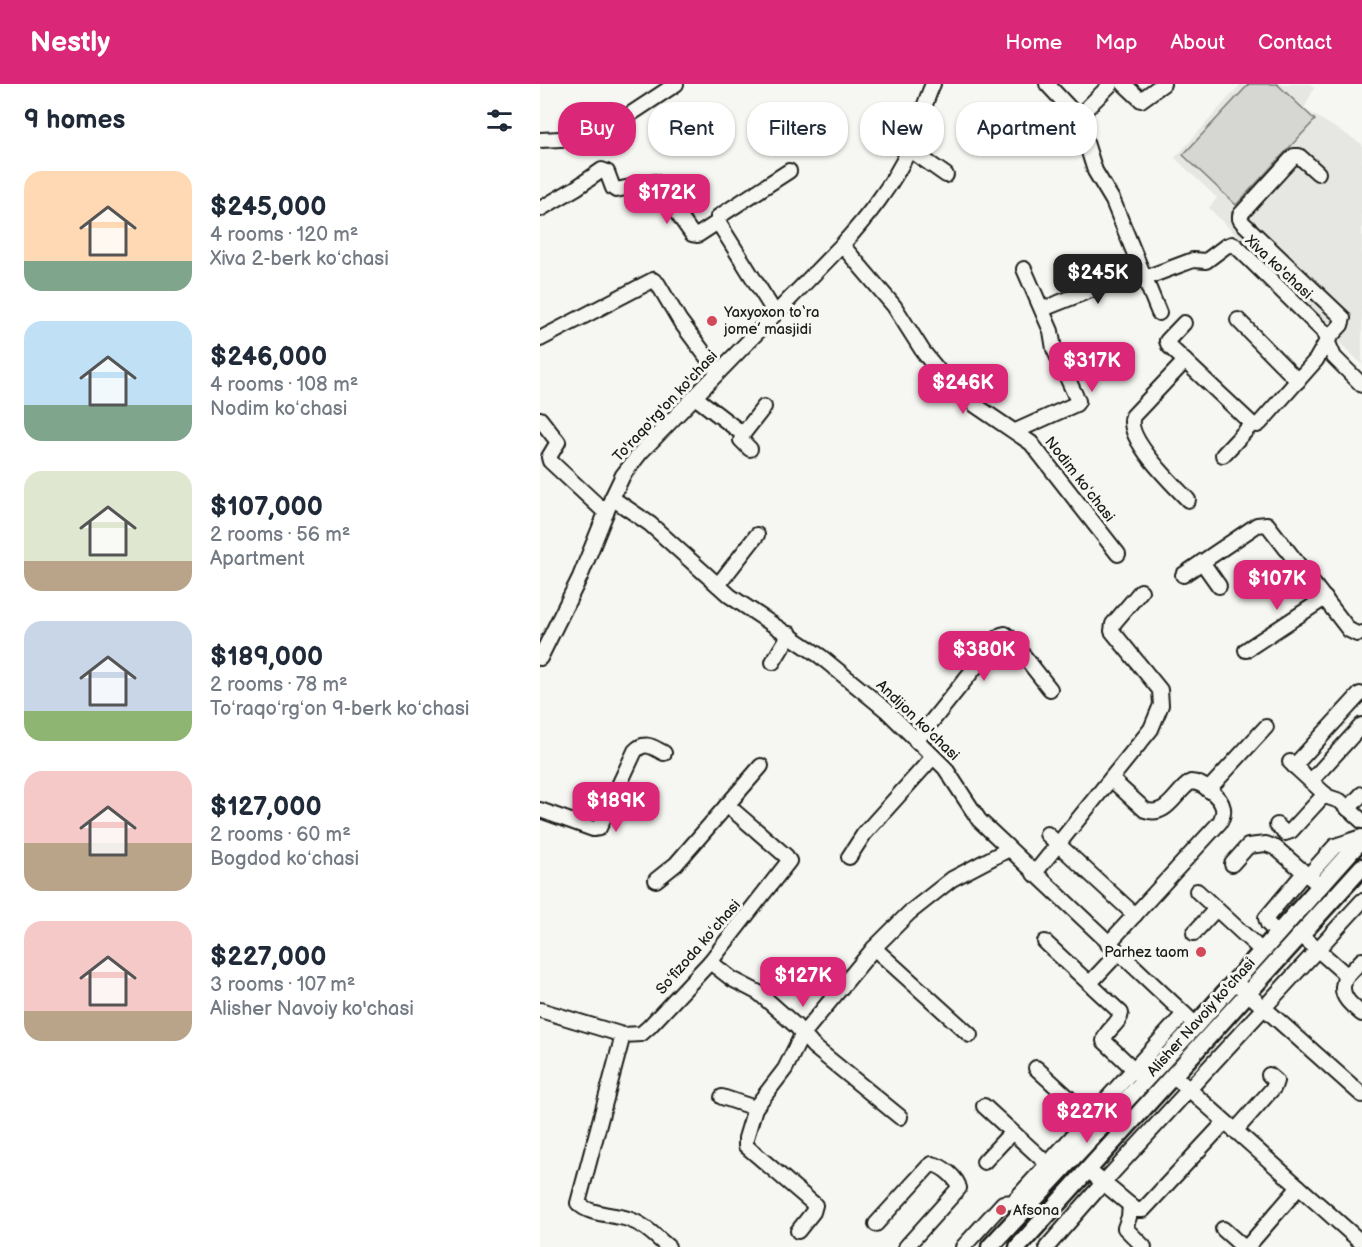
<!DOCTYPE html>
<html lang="en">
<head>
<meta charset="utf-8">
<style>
  :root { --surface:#fff; --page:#f2f2f3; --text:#1f2937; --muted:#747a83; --accent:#db2777 }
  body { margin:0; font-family:"Balsamiq Sans",sans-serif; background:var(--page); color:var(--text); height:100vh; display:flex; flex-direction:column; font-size:22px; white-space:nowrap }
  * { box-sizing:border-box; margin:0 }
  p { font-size:20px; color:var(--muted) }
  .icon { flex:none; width:33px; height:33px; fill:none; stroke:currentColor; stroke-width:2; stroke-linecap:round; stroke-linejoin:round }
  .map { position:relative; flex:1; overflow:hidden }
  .drawer { display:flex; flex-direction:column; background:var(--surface); width:540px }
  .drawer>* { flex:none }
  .banner { position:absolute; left:18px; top:18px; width:570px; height:54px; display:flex; gap:12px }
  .price { position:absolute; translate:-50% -51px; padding:0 14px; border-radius:12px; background:var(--accent); color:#fff; font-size:20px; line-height:39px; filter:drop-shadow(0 2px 3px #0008) }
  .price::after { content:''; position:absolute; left:50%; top:36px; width:18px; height:14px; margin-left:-9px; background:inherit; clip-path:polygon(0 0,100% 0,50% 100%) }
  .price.current { background:#222; color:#fff }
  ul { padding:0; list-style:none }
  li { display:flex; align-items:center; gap:18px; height:150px; padding:0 24px }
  li span { display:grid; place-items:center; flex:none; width:168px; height:120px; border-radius:18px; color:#555 }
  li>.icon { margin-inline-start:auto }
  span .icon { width:72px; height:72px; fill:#fffc; stroke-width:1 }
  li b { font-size:26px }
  h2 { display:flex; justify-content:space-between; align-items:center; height:72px; padding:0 24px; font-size:26px }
  .chip { padding:0 21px; border-radius:24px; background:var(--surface); box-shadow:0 2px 4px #0004; font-size:21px; line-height:54px }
  .chip.current { background:var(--accent); color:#fff }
  header { display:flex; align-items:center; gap:36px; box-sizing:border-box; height:84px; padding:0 30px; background:var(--accent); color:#fff }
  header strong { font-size:28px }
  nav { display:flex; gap:33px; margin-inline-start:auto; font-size:21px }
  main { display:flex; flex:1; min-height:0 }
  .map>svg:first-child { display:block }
  .built { fill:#e6e6e2 }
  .green { fill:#d6d6d2; stroke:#797977; stroke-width:1.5 }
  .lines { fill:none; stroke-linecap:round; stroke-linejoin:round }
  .minor-casing { stroke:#1c1c1c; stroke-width:18 }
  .major-casing { stroke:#1c1c1c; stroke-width:21 }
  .minor { stroke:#f6f6f2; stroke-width:14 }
  .major { stroke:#f6f6f2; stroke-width:16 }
  .poi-dot { fill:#d1495b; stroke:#f6f6f2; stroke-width:2 }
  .labels { text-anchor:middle; stroke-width:6; stroke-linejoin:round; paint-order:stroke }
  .street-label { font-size:15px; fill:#1c1c1c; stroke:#f6f6f2 }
  .poi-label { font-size:15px; fill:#1c1c1c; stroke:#f6f6f2; text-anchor:start }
</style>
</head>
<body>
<header>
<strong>Nestly</strong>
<nav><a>Home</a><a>Map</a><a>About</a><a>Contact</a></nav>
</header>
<main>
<section class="drawer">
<h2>9 homes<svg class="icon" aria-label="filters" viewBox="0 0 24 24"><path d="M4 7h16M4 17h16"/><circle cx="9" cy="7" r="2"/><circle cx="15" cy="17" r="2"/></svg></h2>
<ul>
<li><span style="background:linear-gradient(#ffd9b3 75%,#7fa58c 0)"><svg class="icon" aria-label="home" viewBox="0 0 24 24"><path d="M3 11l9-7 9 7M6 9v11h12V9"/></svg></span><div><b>$245,000</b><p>4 rooms · 120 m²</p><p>Xiva 2-berk koʻchasi</p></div></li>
<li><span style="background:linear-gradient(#bfe0f5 70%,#7fa58c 0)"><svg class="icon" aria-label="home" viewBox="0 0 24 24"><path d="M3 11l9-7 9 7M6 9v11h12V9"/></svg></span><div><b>$246,000</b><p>4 rooms · 108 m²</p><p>Nodim koʻchasi</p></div></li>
<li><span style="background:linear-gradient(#dfe7d0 75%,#b9a48a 0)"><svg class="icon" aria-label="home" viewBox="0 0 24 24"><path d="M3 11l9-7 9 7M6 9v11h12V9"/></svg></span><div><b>$107,000</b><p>2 rooms · 56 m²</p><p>Apartment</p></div></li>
<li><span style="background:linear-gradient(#c9d6e8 75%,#8fb573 0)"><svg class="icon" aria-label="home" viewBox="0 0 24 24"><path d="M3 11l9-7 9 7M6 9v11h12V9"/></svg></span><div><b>$189,000</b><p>2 rooms · 78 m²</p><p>Toʻraqoʻrgʻon 9-berk koʻchasi</p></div></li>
<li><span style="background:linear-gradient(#f6c9c9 60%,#b9a48a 0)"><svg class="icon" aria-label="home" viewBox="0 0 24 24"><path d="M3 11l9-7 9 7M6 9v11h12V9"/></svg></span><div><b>$127,000</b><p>2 rooms · 60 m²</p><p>Bogdod koʻchasi</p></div></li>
<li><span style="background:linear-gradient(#f6c9c9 75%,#b9a48a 0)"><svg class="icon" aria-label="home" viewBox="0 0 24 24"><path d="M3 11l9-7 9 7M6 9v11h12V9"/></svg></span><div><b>$227,000</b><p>3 rooms · 107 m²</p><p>Alisher Navoiy ko'chasi</p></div></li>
</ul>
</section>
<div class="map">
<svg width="822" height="1163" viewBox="0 0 822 1163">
  <rect width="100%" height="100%" fill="#f6f6f2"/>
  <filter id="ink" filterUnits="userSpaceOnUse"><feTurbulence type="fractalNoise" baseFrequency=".0167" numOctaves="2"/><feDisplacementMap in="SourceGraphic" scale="12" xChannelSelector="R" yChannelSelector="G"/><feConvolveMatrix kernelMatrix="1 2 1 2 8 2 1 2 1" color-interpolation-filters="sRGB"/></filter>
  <g filter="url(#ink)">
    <polygon class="built" points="701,0 770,0 774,4 764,25 822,60 822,280 695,160 699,154 669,124 677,114 635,74"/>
    <polygon class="green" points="709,0 737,0 775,36 696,121 643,71"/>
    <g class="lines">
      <g class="minor-casing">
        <g id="minor">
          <polyline points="507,0 538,33 555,87 573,117 619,229"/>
          <polyline points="584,0 601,16 623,0"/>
          <polyline points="538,33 571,0"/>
          <polyline points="0,56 41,54 80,37 136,0"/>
          <polyline points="369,65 406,91"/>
          <polyline points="0,125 36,104 62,86 67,88 73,104 76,106 115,98 152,150 158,151 178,138 235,229"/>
          <polyline points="178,138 178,133 249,87"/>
          <polyline points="302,161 354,222 384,269 407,297 435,321 491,359 578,470"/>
          <polyline points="605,194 653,176 666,177 686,162 692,160 696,162 783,247 794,273 822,301"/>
          <polyline points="503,225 601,186"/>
          <polyline points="698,236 758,297"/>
          <polyline points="644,239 627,257 629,262 712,340 717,341 720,339 776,276 788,255 801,241 803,234 703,139 700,135 700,131 754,72 759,72 778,89"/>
          <polyline points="0,255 113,196 118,200 140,237 178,288"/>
          <path d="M645 277 593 332C584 354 633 400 648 416"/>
          <polyline points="155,313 203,350 201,356 210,365"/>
          <polyline points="0,335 18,358 9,373 10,377 66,429"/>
          <polyline points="476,347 536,320 538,317 514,265 511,247 484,185"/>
          <polyline points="203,350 224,323"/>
          <polyline points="683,371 712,340"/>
          <polyline points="72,414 110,440 190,512 280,572 346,626 405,684 439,736 656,941"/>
          <polyline points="662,478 679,502"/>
          <polyline points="643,491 717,441 727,440 809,546 817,550 822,549"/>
          <polyline points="178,501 217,451"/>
          <polyline points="706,566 785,514"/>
          <path d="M0 574 40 493 72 414 83 391 101 368 302 161C328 132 352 102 369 66 379 45 383 21 393 0"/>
          <polyline points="233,578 250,550"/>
          <polyline points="376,657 461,551 465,550 469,553 510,605"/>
          <polyline points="750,678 788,713 800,717 822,737"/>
          <polyline points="754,682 820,610"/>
          <polyline points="771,697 822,641"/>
          <polyline points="668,706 726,643"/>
          <polyline points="808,725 822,710"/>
          <path d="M0 726 53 745 59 744 95 667C105 656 114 664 124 669"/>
          <polyline points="737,741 745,749 751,747 785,710"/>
          <polyline points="507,750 595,831"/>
          <polyline points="309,773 324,750 393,673"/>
          <polyline points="692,780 708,762 726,760 736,764 780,802"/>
          <polyline points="494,790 611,645 621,621 620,606 572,547 573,540 601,507"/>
          <polyline points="768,792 795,762 822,753"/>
          <polyline points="116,796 136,780 221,682"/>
          <polyline points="657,807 722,867"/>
          <polyline points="654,849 676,825"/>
          <polyline points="738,849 728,840 726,834 764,789"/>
          <path d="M761 851 803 888C806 895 804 896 803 903 802 915 814 923 822 930"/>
          <path d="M505 858 581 929C580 940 565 946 564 957L599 990"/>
          <path d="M568 860 680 738C682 734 684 729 683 724 681 713 662 698 651 698 635 708 627 734 605 726L571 695"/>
          <polyline points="334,864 430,951"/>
          <polyline points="170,878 192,895 219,909 256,942 273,962 360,1033"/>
          <polyline points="805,894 822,876"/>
          <polyline points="694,897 822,1011"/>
          <polyline points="550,899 578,869"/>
          <polyline points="0,926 83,951 101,950 109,943 170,878 249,777 246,772 187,721"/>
          <path d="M83 951 38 1119C49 1131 73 1130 88 1135 104 1140 116 1153 128 1163"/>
          <polyline points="496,984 557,1040"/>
          <polyline points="634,992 822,1159"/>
          <polyline points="182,1013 215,1024"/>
          <polyline points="444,1022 514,1086"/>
          <polyline points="695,1047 734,1003 736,997 729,991"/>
          <polyline points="444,1078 472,1048"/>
          <polyline points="548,1086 596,1126 603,1126 685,1038"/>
          <polyline points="590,1121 589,1133 585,1144 604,1163"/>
          <path d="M336 1140 388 1083 392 1080C403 1082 417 1094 419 1104L366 1163"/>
          <polyline points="683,1145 701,1161 708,1162 759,1103"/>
          <polyline points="258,1147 273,1128 275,1121 206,1062 206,1054 215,1024 245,985 262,951 334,864 369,829 412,795 469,765"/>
          <polyline points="423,1163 463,1119 473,1118 644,930"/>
          <polyline points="507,1163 563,1099 822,817"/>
        </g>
      </g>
      <g class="major-casing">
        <g id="major">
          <polyline points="450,1163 656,941 822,755"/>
          <polyline points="478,1163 822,783"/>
        </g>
      </g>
      <use href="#minor" class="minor"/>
      <use href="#major" class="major"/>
    </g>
  </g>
  <g class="poi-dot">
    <circle cx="172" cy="237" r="6"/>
    <circle cx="661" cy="868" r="6"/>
    <circle cx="461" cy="1126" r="6"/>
  </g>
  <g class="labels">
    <g class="street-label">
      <text transform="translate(739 183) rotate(43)" y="5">Xiva ko'chasi</text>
      <text transform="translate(125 322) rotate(-47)" y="5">To'raqo'rg'on ko'chasi</text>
      <text transform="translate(540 395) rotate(52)" y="5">Nodim koʻchasi</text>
      <text transform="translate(378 636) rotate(44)" y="5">Andijon ko'chasi</text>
      <text transform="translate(158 863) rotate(-49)" y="5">Soʻfizoda koʻchasi</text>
      <text transform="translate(661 933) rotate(-48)" y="5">Alisher Navoiy ko'chasi</text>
    </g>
    <g class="poi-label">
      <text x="184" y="233">Yaxyoxon to‘ra<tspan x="184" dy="17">jome’ masjidi</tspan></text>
      <text x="649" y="873" text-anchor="end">Parhez taom</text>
      <text x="473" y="1131">Afsona</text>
    </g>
  </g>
</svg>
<b class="price" style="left:127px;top:141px">$172K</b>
<b class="price current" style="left:558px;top:221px">$245K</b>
<b class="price" style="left:552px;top:309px">$317K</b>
<b class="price" style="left:423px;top:331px">$246K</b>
<b class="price" style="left:737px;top:527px">$107K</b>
<b class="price" style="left:444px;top:598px">$380K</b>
<b class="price" style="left:76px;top:749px">$189K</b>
<b class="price" style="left:263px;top:924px">$127K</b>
<b class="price" style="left:547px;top:1060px">$227K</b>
<div class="banner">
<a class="chip current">Buy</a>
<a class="chip">Rent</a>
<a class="chip">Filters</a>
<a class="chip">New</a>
<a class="chip">Apartment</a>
</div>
</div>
</main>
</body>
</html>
